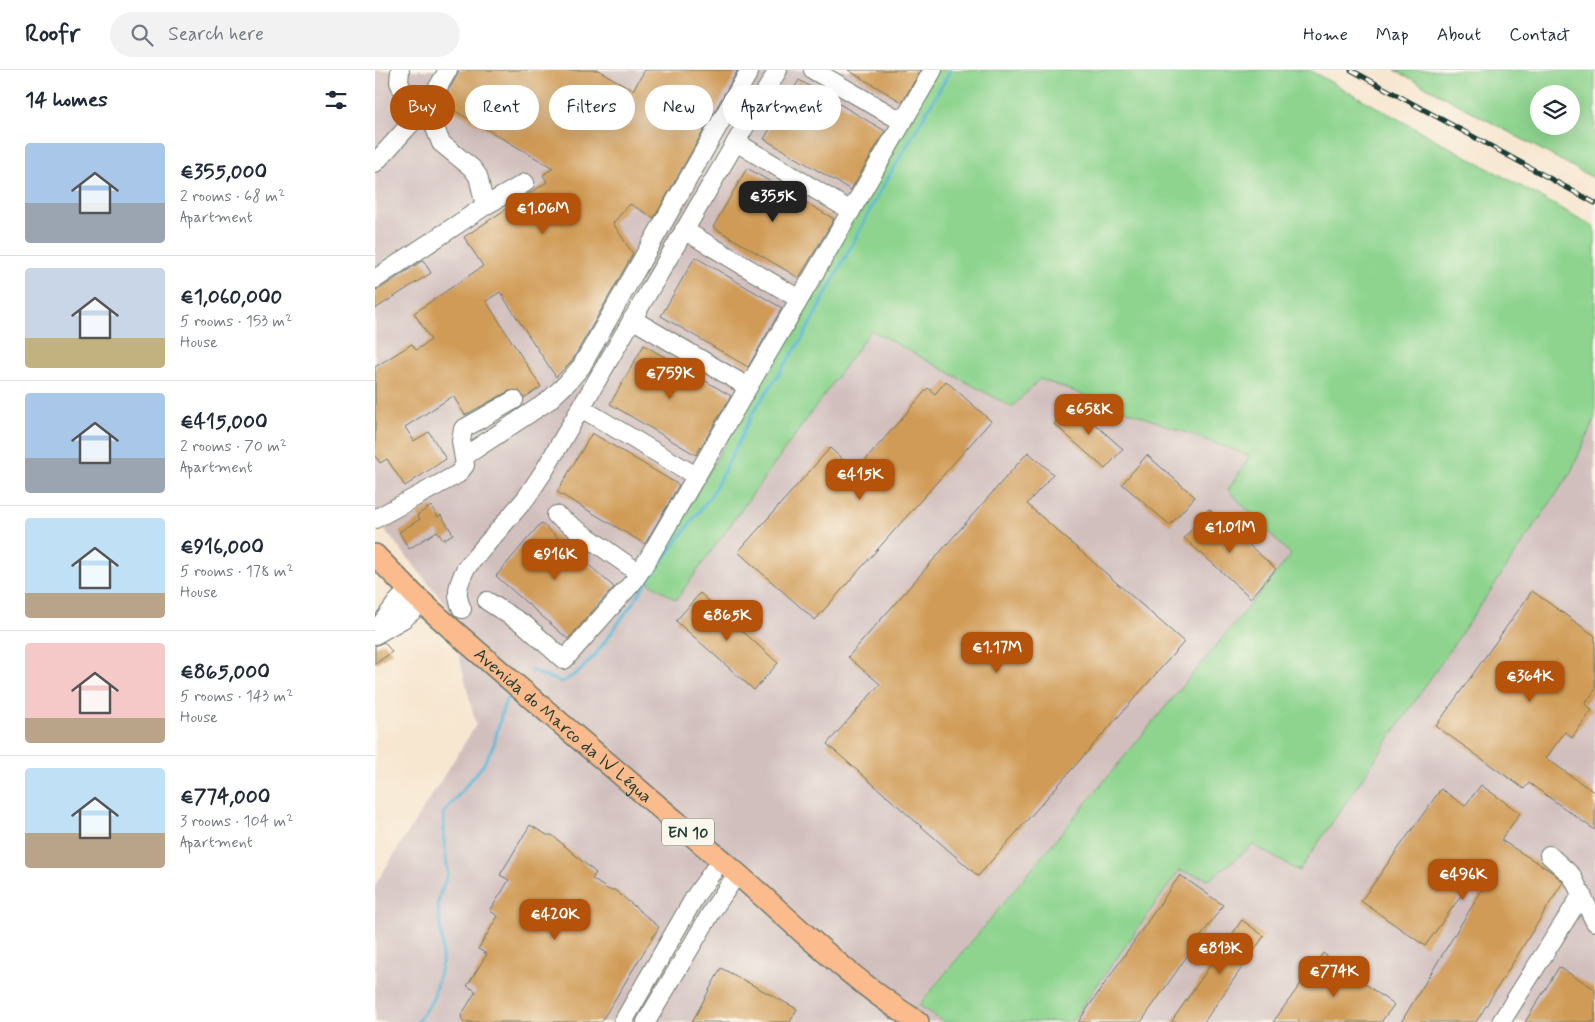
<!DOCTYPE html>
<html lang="en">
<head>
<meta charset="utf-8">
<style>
  :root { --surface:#fff; --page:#f2f2f3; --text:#1f2937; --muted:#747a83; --line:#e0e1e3; --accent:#b45309 }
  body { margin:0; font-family:Mynerve,sans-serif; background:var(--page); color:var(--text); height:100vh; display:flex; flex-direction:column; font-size:19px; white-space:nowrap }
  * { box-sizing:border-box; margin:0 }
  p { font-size:16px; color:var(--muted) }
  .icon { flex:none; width:28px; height:28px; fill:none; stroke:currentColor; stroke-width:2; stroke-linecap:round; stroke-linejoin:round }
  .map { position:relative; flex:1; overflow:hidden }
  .drawer { display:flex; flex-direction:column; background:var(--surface); width:375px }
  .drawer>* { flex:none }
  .hud { position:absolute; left:15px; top:15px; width:475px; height:45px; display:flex; gap:10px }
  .buttons { position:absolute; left:1155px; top:15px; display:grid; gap:10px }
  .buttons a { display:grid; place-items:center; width:50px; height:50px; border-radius:50%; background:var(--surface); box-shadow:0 5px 20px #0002; font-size:25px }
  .price { position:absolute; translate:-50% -42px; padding:0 11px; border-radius:10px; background:var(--accent); color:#fff; font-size:16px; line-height:32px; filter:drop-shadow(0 1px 2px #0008) }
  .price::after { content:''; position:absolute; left:50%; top:30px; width:15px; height:11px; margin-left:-8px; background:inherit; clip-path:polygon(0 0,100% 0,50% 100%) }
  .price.on { background:#222; color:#fff }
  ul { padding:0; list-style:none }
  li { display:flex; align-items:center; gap:15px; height:125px; padding:0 25px }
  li+li { border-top:1px solid var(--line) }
  li span { display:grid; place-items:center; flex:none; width:140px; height:100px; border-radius:5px; color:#555 }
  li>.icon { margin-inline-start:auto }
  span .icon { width:60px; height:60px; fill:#fffc; stroke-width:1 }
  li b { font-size:21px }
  h2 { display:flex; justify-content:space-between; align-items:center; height:60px; padding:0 25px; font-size:21px }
  .pill { padding:0 18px; border-radius:22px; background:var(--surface); box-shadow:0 5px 20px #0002; font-size:18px; line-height:45px }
  .pill.on { background:var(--accent); color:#fff }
  header { display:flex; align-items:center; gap:30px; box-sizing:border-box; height:70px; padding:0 25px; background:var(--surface); border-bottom:1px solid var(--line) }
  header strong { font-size:24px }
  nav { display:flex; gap:28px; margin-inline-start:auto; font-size:18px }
  .search { width:350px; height:45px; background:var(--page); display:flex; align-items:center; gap:12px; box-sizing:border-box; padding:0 18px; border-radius:28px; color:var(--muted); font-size:19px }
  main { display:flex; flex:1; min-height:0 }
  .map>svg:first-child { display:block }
  .industrial { fill:#d1bfbe }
  .green { fill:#8ed48f; stroke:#568862; fill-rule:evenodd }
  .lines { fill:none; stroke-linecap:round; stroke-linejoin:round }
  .stream { stroke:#5cb9da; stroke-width:3 }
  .building { fill:#d09b57 }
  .minor-casing { stroke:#6b786b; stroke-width:20 }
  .major-casing { stroke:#6b786b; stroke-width:24 }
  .minor { stroke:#fff; stroke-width:18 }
  .major { stroke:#fbbb8d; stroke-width:21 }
  .rail-casing { stroke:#1f3d34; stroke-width:5 }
  .rail { stroke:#fbf7ec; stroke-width:3; stroke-dasharray:9; stroke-linecap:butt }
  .labels { text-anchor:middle; stroke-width:4; stroke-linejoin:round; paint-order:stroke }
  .shield { fill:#fbf7ec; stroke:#61756b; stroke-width:1 }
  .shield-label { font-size:16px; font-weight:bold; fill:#1f3d34 }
  .street-label { font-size:18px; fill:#1f3d34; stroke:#fbf7ec }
</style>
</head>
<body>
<header>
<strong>Roofr</strong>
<div class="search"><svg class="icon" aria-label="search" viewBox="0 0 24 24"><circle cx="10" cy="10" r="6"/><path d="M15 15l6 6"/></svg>Search here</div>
<nav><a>Home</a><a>Map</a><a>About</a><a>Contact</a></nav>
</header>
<main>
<section class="drawer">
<h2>14 homes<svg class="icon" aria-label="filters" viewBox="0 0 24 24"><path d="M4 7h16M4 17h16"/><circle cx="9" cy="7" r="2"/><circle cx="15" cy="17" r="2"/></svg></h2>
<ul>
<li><span style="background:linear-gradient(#a9c7e8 60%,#9aa5b1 0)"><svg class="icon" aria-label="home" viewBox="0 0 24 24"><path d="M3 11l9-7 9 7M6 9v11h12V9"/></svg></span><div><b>€355,000</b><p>2 rooms · 68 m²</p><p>Apartment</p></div></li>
<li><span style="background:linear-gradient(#c9d6e8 70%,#c2b280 0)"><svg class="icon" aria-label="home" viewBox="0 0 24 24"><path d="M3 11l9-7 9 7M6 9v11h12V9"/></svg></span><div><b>€1,060,000</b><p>5 rooms · 153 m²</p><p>House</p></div></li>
<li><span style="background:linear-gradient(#a9c7e8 65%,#9aa5b1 0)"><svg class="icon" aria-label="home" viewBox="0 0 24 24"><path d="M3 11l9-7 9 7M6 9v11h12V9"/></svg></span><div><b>€415,000</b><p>2 rooms · 70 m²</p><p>Apartment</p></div></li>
<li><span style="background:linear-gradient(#bfe0f5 75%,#b9a48a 0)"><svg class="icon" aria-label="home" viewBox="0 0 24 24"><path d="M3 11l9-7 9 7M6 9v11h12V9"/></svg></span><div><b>€916,000</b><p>5 rooms · 178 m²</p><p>House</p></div></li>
<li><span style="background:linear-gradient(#f6c9c9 75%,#b9a48a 0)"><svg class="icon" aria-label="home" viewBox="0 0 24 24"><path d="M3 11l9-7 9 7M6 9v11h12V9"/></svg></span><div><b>€865,000</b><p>5 rooms · 143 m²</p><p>House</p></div></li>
<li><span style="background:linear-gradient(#bfe0f5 65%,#b9a48a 0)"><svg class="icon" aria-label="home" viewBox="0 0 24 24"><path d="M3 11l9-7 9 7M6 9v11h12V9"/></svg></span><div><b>€774,000</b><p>3 rooms · 104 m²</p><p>Apartment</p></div></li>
</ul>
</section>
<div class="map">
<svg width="1220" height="952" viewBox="0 0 1220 952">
  <rect width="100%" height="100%" fill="#fbf7ec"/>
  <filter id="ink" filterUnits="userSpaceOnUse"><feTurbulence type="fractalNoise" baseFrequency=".02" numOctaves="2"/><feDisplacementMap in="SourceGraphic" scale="10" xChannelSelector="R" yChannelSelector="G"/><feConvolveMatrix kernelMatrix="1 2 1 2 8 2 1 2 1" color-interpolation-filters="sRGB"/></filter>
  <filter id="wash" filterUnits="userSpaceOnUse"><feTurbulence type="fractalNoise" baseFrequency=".0096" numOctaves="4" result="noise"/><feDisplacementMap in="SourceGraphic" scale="20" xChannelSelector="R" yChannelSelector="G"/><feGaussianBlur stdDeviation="1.12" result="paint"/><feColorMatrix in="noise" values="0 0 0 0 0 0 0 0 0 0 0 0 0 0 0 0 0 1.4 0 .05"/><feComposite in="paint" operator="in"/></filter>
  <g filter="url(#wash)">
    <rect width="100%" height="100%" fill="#f7e7d1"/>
    <g class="industrial">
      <polygon points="0,0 578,0 301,530 496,260 637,337 664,309 875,386 853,420 916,485 544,934 568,952 0,952 0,815 101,655 72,536 0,448"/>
      <polygon points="1220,348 1220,952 696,952 804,801 835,809 878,775 924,800 1195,404"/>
    </g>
    <g class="green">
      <polygon points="562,0 934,0 1220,157 1220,348 1195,404 924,801 878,775 835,809 804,801 696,952 568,952 544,935 916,485 853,420 875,386 665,309 637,337 496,260 301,530 272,511"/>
      <path d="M1020 0H1220V109ZM1164 24H1196V56H1164Z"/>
    </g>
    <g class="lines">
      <g class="stream">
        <polyline points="156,600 164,604 187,612 204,602 220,585 258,533 273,510 335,427 356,388 377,344 427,269 506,120 576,0"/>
        <polyline points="42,952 58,929 67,893 67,873 64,849 63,830 73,803 69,771 69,743 108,695 119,674 128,638 135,621"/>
      </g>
    </g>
    <g id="blocks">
      <g class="building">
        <polygon points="85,0 223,0 258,20 270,0 363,0 279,148 255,134 238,153 258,184 197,291 181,307 125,222 111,231 166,317 149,328 144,321 134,321 90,345 78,326 30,357 39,371 54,362 71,389 30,416 12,389 5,393 0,386 0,297 37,274 41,280 56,270 39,243 108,196 89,167 172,112 168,105 178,98 68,34 70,27"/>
        <polygon points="473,0 546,0 527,32"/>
        <polygon points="424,10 510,61 476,120 389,69"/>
        <polygon points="372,98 459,149 424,208 338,157"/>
        <polygon points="320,187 407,238 373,297 286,246"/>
        <polygon points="48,190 56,203 0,239 0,220 6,218"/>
        <polygon points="269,275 356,326 321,385 235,334"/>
        <polygon points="571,311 616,351 440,550 363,482 455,378 481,401 553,318 560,324"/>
        <polygon points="697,334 748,379 730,399 679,354"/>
        <polygon points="217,363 304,415 270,474 182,422"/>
        <polygon points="653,382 678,404 652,434 809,572 603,806 452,674 505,614 473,587"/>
        <polygon points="772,385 820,427 795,455 747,414"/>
        <polygon points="56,436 63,447 66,445 78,464 68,470 62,461 34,479 24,462 45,449 42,445"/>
        <polygon points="834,439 901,499 876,528 809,468"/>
        <polygon points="166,453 239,517 193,569 121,506"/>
        <polygon points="1157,521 1220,566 1220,620 1210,634 1217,640 1197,668 1190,662 1171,688 1220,723 1220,760 1154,713 1149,719 1061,656"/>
        <polygon points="325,523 403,593 379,620 301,551"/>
        <polygon points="9,572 17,582 0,594 0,576"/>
        <polygon points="1106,715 1145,743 1126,770 1177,802 1188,812 1101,952 1026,952 1118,802 1108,795 1050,876 986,831 1066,719 1090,736"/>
        <polygon points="155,755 172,765 177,765 221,803 217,809 234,820 240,820 284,857 226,952 88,952 86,946 101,921 92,916 112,884 103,879 123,846 115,841 134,810 125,805"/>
        <polygon points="805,805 848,835 766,952 703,952"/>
        <polygon points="867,850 889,866 829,952 796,952"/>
        <polygon points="948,883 1019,935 1006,952 898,952"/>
        <polygon points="1184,897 1220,919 1220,952 1150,952"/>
        <polygon points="346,898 422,939 415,952 317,952"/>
      </g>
    </g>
  </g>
  <g filter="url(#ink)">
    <use href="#blocks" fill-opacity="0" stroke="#6b786b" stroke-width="1"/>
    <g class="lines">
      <g class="minor-casing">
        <g id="minor">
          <polyline points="73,0 60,22 57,33 58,53 66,73 97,98 103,106 110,136"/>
          <polyline points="438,0 528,52"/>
          <polyline points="25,1 24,12 27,19 57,44"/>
          <polyline points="361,72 476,141"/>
          <polyline points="0,93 50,38"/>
          <polyline points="309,160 424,229"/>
          <polyline points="0,209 110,136 150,113"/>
          <polyline points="257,249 373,317"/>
          <polyline points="206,338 321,406"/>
          <polyline points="90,386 173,331 192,313 206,297 375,0"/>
          <polyline points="181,445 264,503"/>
          <polyline points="0,449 83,404 90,395 86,371 88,359 139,330"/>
          <polyline points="112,531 150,555 189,590 258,512 273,489 558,0"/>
          <path d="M87 539C79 524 84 512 91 498L151 428 169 401 403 0"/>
          <polyline points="0,559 6,554 22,532 34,520"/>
          <polyline points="0,565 28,549 47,533"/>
          <polyline points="1174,785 1197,806 1220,852"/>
          <polyline points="248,952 321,825 346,790"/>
          <polyline points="271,952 339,838 362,804"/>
          <polyline points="1126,952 1207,824"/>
        </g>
      </g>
      <g class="major-casing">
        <g id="major">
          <path id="s1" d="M0 485 39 525 79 561C171 642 266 721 359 801 419 853 475 910 543 952"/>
        </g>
      </g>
      <use href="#minor" class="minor"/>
      <use href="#major" class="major"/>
      <g class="rail-casing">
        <polyline id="rail" points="976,0 1220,133"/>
      </g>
      <use href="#rail" class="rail"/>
    </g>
  </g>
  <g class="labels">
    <rect class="shield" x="287" y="748.5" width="52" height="27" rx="4"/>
    <g class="shield-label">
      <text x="313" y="768">EN 10</text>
    </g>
    <g class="street-label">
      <text dy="6" stroke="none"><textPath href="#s1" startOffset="254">Avenida do Marco da IV Légua</textPath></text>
    </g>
  </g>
</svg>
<div class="buttons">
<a><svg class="icon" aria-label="layers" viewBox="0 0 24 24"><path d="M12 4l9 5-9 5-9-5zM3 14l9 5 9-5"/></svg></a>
</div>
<b class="price on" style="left:398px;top:153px">€355K</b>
<b class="price" style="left:168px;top:165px">€1.06M</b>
<b class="price" style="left:295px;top:330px">€759K</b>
<b class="price" style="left:714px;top:366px">€658K</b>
<b class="price" style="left:485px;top:431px">€415K</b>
<b class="price" style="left:855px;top:484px">€1.01M</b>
<b class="price" style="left:180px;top:511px">€916K</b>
<b class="price" style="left:352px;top:572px">€865K</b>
<b class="price" style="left:622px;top:604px">€1.17M</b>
<b class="price" style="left:1155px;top:633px">€364K</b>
<b class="price" style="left:1088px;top:831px">€496K</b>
<b class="price" style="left:180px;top:871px">€420K</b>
<b class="price" style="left:845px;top:905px">€813K</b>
<b class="price" style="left:959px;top:928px">€774K</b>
<div class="hud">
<a class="pill on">Buy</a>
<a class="pill">Rent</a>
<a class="pill">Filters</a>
<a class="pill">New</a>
<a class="pill">Apartment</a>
</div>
</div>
</main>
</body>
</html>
